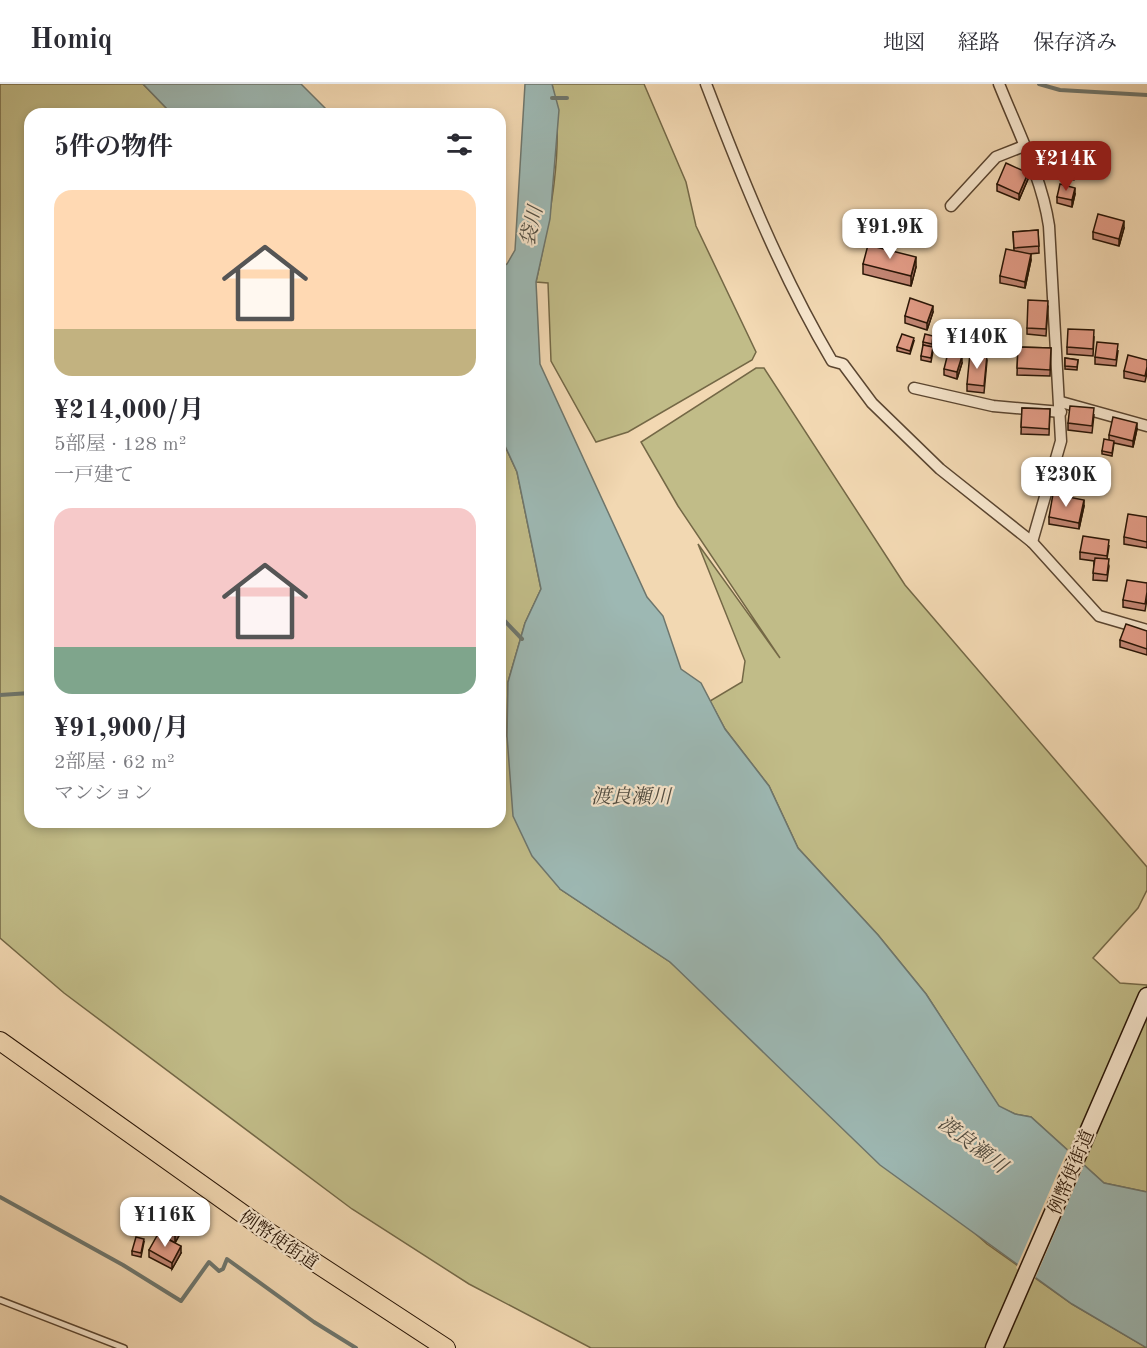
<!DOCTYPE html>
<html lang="ja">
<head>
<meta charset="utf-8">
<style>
  :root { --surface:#fff; --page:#f2f2f3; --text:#2b2b33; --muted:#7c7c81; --line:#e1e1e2; --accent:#8f2418 }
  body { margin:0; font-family:"Old Standard TT","Noto Serif JP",serif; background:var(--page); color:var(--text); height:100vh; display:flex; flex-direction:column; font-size:22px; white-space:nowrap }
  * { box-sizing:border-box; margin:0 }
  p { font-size:20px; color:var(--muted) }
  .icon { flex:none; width:33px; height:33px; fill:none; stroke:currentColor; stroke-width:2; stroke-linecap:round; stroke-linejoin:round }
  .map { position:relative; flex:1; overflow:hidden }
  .side { position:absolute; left:24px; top:24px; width:482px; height:720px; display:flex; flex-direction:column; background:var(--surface); border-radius:18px; box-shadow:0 3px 9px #0003 }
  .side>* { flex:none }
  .price { position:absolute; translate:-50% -51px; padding:0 14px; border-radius:12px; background:#fff; color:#222; font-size:20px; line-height:39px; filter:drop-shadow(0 2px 3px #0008) }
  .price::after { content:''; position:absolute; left:50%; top:36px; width:18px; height:14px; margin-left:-9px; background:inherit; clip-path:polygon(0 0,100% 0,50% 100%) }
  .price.active { background:var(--accent); color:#fff }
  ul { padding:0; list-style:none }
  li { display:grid; align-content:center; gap:12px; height:318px; padding:0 30px }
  li span { display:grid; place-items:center; height:186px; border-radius:18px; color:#555 }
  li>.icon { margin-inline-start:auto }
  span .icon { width:108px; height:108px; fill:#fffc; stroke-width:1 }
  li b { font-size:26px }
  h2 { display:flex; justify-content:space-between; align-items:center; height:72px; padding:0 30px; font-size:26px }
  header { display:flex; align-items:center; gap:36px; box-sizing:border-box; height:84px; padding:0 30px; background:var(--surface); border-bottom:2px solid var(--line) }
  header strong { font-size:28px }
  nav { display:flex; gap:33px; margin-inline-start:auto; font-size:21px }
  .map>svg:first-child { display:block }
  .green { fill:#c1bc88; stroke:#746846; stroke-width:1.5 }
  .water { fill:#9db8b3; stroke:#6e766d; stroke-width:1.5 }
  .pier { fill:#f2d8b2 }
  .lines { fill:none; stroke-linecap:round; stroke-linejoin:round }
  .stream { stroke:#6e766d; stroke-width:4 }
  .lane-casing { stroke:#5a4530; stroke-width:8 }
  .street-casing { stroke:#5a4530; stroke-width:13 }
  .secondary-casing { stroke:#281405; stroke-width:19 }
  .primary-casing { stroke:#281405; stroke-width:20 }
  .lane { stroke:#f7e6cd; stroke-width:5 }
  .street { stroke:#f7e6cd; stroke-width:10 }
  .secondary { stroke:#f7e6cd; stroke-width:16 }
  .primary { stroke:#f2d8b2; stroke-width:18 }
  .wall { fill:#c38674; stroke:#281405; stroke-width:1.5 }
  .shaded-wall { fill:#9f6d5e; stroke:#281405; stroke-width:1.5 }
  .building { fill:#e39c87; stroke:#281405; stroke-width:1.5 }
  .labels { text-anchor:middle; stroke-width:4.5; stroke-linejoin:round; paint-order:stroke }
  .street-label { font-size:18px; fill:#281405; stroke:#f7e6cd }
  .water-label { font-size:20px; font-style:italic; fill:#514d42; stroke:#f7e6cd }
</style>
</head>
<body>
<header>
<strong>Homiq</strong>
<nav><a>地図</a><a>経路</a><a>保存済み</a></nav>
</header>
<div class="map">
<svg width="1147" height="1264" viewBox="0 0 1147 1264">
  <rect width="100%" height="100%" fill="#f2d8b2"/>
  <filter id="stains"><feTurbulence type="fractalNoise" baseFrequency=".00333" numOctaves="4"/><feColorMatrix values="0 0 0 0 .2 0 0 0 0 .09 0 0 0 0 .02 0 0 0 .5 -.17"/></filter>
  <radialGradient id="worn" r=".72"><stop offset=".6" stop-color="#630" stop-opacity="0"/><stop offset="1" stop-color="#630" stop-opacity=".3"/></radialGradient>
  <g class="green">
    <polygon points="0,0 143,0 172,30 30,30 30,738 500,738 500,351 517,388 541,505 525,539 508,598 507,652 560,805 670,878 987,1160 1072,1220 1147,1264 591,1264 469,1200 352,1125 64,909 0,854"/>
    <path d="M552 0H644L686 98 696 142 756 268 752 276 628 348 596 358 551 277 548 199 536 198C549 139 566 59 552 0Z"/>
    <polygon points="756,284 764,284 905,501 1147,783 1147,806 1138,824 1093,874 1120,899 1147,901 1147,1108 1104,1099 1031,1033 1015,1030 999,1023 926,910 878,851 798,764 769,702 725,645 710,617 742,598 745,577 698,460 780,574 678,422 641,358"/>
  </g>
  <g class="water">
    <polygon points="143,0 301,0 331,30 172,30"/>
    <polygon points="525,0 552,0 559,26 550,135 536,198 540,280 647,513 663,532 681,585 701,599 725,645 769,702 798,764 878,851 926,910 999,1022 1015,1030 1031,1033 1104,1099 1147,1108 1147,1264 1072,1220 880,1081 670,878 560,805 532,772 513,732 507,652 508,598 525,539 541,505 517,388 500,351 500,184 507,180 515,166"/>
  </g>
  <polygon class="pier" points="1068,1065 1085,1079 1034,1197 1016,1184"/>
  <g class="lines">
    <g class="stream">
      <polyline points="1039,0 1060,6 1147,11"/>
      <polyline points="552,14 567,14"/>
      <polyline points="500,532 522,555"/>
      <polyline points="0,611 30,609"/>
      <polyline points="0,1113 123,1181 181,1217 209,1178 219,1187 223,1185 227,1175 314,1238 356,1264"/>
    </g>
    <g class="lane-casing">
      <polyline id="lane" points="0,1216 124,1264"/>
    </g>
    <g class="street-casing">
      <g id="street">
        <path d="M706 0C742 94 780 189 832 277L843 280 872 319 940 385 1032 458 1099 532 1147 546"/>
        <path d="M999 0C1017 45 1042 94 1049 142L1061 357 1032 458"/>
        <polyline points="951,122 996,73 1024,62"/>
        <polyline points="914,304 993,322 1061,328"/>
        <polyline points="1061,318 1147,342"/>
      </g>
    </g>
    <g class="secondary-casing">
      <polyline id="secondary" points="994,1264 1147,912"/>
    </g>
    <g class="primary-casing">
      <polyline id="primary" points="0,957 264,1145 446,1264"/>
    </g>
    <use href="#lane" class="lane"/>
    <use href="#street" class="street"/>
    <use href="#secondary" class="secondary"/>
    <use href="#primary" class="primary"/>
  </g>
  <g class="wall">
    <polygon points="1077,81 1074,96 1045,91 1045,84"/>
    <polygon points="1091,82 1090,94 1077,92 1077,89"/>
    <polygon points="1028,95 1019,116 997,107 997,100"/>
    <polygon points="1075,110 1072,123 1057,119 1057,113"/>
    <polygon points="1124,144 1119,162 1093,155 1093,148"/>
    <polygon points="1038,146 1039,169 1029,170 1031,176 1025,204 1000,199 1000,192 1014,166 1013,148"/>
    <polygon points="863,180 916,183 911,202 863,190"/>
    <polygon points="1048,223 1046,252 1027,250 1027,244"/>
    <polygon points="933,228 927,246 905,239 905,232"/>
    <polygon points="1017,247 1014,266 987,262 987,255"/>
    <polygon points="1094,253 1093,272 1067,270 1067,263"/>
    <polygon points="933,255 932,263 923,261 923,258"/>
    <polygon points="914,257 910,270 897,267 897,263"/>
    <polygon points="1018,263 1051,264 1050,292 1017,291"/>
    <polygon points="933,267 931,278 921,276 921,272"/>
    <polygon points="1118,267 1116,282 1095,280 1095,273"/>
    <polygon points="1065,274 1078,276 1077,286 1065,285"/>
    <polygon points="1147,276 1147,289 1145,298 1124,294 1124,287"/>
    <polygon points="987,277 984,309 967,307 967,300"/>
    <polygon points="962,279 957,295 944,291 944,285"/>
    <polygon points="1022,324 1050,325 1049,351 1021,350"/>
    <polygon points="1094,331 1092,349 1068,346 1068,339"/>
    <polygon points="1137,345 1133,363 1114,359 1112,372 1102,370 1102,367 1109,356 1109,351"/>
    <polygon points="1084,422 1079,445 1049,440 1049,433"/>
    <polygon points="1147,433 1147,464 1124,460 1124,453"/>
    <polygon points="1109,462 1107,475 1109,482 1107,497 1093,496 1094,477 1080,475 1080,468"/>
    <polygon points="1147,499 1147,515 1145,527 1123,523 1123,516"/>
    <polygon points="1147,547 1147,571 1120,563 1120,556"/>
    <polygon points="167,1134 182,1146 175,1159 161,1151 161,1147 156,1144 156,1140"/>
    <polygon points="144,1158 141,1173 132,1171 132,1167"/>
    <polygon points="149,1166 181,1169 172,1185 149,1173"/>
  </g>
  <g class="shaded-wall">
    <polygon points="1028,89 1028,95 1019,116 1019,110"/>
    <polygon points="1075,104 1075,110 1072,123 1072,116"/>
    <polygon points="1124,137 1124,144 1119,162 1119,155"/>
    <polygon points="1031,170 1031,176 1025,204 1025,198"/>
    <polygon points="916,173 916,183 911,202 911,192"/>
    <polygon points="933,222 933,228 927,246 927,239"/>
    <polygon points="1017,240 1017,247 1014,266 1014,260"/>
    <polygon points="962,272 962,279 957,295 957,288"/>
    <polygon points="1137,339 1137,345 1133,363 1133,357"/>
    <polygon points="1084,416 1084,422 1079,445 1079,439"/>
    <polygon points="182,1139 182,1146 175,1159 175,1152"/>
    <polygon points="181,1162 181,1169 172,1185 172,1179"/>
  </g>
  <g class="building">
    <polygon points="1048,69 1077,74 1074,89 1045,84"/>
    <polygon points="1079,78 1091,79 1090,91 1077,89"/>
    <polygon points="1006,79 1028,89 1019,110 997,100"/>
    <polygon points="1060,100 1075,104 1072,116 1057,113"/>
    <polygon points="1098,130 1124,137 1119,155 1093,148"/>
    <polygon points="1038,146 1039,162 1014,164 1013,148"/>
    <polygon points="868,161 916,173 911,192 863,180"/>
    <polygon points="1006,165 1031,170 1025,198 1000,192"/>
    <polygon points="910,214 933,222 927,239 905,232"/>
    <polygon points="1028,216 1048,217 1046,245 1027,244"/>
    <polygon points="990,236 1017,240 1014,260 987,255"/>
    <polygon points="1068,245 1094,246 1093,265 1067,263"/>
    <polygon points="902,250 914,254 910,267 897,263"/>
    <polygon points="925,250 933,252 932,260 923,258"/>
    <polygon points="1097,258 1118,260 1116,276 1095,273"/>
    <polygon points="923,261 933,263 931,274 921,272"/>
    <polygon points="1018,263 1051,264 1050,286 1017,284"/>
    <polygon points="948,269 962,272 957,288 944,285"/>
    <polygon points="970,269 987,271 984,302 967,300"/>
    <polygon points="1128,271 1147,276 1147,283 1145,292 1124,287"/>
    <polygon points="1065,274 1078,276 1077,283 1065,282"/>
    <polygon points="1070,322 1094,324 1092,342 1068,339"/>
    <polygon points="1022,324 1050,325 1049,345 1021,343"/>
    <polygon points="1113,333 1137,339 1133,357 1109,351"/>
    <polygon points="1104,355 1114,357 1112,369 1102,367"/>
    <polygon points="1053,410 1084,416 1079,439 1049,433"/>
    <polygon points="1128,430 1147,433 1147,458 1124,453"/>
    <polygon points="1083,452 1109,456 1107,472 1080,468"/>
    <polygon points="1095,474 1109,475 1107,491 1093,489"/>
    <polygon points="1127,496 1147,499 1147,508 1145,520 1123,516"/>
    <polygon points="1126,540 1147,547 1147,565 1120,556"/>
    <polygon points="162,1131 167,1134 161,1144 156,1140"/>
    <polygon points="169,1131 182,1139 175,1152 161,1144"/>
    <polygon points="158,1150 181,1162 172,1179 149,1166"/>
    <polygon points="136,1153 144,1155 141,1169 132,1167"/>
  </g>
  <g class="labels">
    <g class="street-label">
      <text transform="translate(1071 1088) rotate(-67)" y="6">例幣使街道</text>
      <text transform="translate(279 1156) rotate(34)" y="6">例幣使街道</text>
    </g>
    <g class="water-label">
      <text transform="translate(531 142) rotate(-77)" y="7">袋川</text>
      <text x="631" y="719">渡良瀬川</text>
      <text transform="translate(973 1060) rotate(37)" y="7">渡良瀬川</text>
    </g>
  </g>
  <rect width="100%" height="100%" filter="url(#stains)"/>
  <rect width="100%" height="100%" fill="url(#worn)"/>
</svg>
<b class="price active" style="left:1066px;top:108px">¥214K</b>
<b class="price" style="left:890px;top:176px">¥91.9K</b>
<b class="price" style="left:977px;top:286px">¥140K</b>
<b class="price" style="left:1066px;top:424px">¥230K</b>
<b class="price" style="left:165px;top:1164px">¥116K</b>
<section class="side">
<h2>5件の物件<svg class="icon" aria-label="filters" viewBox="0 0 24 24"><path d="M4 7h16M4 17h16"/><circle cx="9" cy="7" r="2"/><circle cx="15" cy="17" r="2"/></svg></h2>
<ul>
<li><span style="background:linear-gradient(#ffd9b3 75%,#c2b280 0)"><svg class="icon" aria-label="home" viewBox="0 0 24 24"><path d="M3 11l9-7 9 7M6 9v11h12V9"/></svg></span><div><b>¥214,000/月</b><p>5部屋 · 128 m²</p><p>一戸建て</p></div></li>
<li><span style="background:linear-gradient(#f6c9c9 75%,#7fa58c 0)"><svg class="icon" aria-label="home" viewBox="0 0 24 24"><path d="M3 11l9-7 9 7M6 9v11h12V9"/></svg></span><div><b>¥91,900/月</b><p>2部屋 · 62 m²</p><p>マンション</p></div></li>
</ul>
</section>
</div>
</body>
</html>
